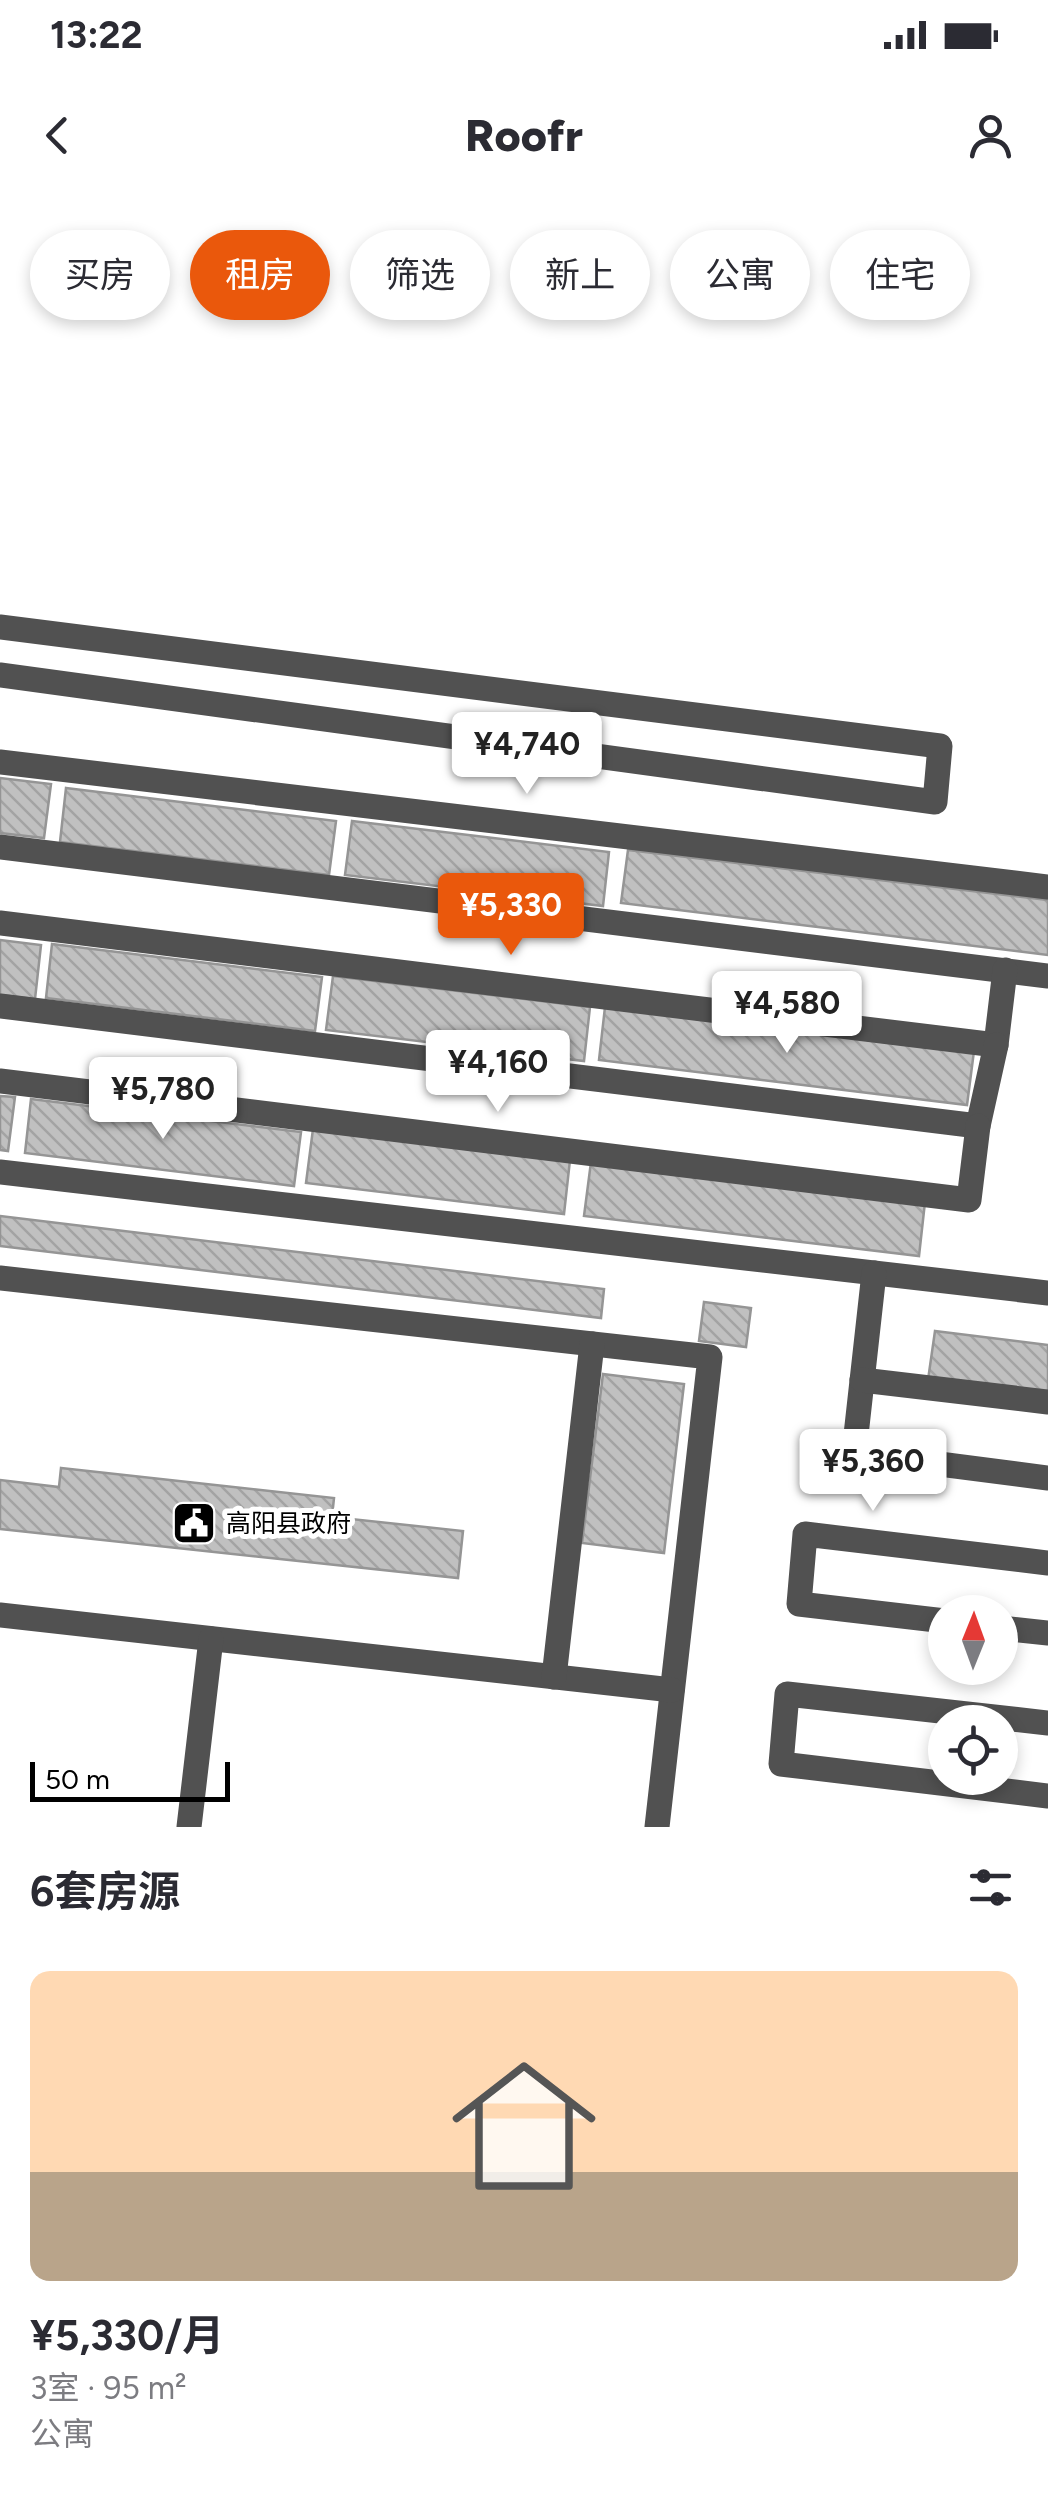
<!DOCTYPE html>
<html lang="zh">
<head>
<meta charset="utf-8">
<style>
  :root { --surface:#fff; --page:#f2f2f3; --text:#2b2b33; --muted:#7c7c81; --line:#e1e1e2; --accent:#ea580c }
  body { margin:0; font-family:Figtree,"Noto Sans SC",sans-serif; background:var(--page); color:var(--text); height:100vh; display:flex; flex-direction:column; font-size:38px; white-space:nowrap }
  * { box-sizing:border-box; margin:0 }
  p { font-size:32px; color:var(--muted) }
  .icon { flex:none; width:55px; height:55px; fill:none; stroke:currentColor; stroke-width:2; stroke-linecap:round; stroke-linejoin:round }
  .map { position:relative; height:1627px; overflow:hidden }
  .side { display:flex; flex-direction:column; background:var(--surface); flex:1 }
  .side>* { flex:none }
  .guide { position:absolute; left:30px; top:30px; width:990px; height:90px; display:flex; gap:20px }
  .needle { width:65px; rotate:1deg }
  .tools { position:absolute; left:928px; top:1395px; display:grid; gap:20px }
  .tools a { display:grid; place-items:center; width:90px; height:90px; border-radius:50%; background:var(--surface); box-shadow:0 5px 15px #0003; font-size:50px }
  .scale { position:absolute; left:30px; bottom:25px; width:200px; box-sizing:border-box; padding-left:10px; border:5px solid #000; border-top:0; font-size:28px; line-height:35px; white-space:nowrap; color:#000; -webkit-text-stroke:8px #fff; paint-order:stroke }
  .price { position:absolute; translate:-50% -85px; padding:0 22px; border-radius:10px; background:#fff; color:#222; font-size:32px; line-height:65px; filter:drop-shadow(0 2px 5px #0008) }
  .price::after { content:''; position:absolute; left:50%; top:60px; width:30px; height:22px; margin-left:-15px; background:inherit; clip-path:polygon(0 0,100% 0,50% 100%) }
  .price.current { background:var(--accent); color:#fff }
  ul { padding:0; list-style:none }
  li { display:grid; align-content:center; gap:20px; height:530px; padding:0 30px }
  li+li { border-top:2px solid var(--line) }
  li span { display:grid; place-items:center; height:310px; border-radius:20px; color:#555 }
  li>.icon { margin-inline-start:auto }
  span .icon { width:180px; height:180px; fill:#fffc; stroke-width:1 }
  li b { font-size:42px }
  h2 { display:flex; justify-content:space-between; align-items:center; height:120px; padding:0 30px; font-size:42px }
  .pill { padding:0 35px; border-radius:45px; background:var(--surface); box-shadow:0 5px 15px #0003; font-size:35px; line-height:90px }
  .pill.current { background:var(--accent); color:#fff }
  .status { display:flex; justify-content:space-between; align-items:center; height:70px; padding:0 50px; background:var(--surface); direction:ltr }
  .status svg { height:28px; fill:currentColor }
  header { display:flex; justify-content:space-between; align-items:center; height:130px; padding:0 30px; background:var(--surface); font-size:45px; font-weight:800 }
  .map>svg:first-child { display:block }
  .building { fill:url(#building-back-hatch); stroke:#959595; stroke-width:2.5 }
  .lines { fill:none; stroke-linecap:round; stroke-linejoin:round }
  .minor { stroke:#515151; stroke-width:25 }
  .labels { text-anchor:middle; stroke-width:10; stroke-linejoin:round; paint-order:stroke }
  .poi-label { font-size:25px; fill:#000; stroke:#fff; text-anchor:start }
</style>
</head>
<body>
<div class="status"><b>13:22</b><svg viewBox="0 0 49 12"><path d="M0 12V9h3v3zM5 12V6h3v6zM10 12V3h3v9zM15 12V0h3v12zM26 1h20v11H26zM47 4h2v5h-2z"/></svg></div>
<header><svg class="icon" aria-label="back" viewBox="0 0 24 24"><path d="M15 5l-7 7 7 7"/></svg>Roofr<svg class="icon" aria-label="person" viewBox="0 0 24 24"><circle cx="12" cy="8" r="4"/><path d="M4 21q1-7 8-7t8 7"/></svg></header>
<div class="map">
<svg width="1048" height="1627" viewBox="0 0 1048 1627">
  <defs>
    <pattern id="building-back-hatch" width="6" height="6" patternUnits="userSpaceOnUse" patternTransform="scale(2.5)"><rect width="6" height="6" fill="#c0c0c0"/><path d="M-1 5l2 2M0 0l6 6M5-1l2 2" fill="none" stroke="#a3a3a3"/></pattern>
  </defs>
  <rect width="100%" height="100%" fill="#fff"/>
  <g class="building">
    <polygon points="0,578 51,584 44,638 0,633"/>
    <polygon points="66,588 336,621 329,675 60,642"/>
    <polygon points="352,621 609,652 603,706 345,675"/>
    <polygon points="628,650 1048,700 1048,755 621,703"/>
    <polygon points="0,740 41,745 35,799 0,795"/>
    <polygon points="52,744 322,777 315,831 46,798"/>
    <polygon points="333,776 590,807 584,861 326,830"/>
    <polygon points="605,807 974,851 967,905 599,860"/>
    <polygon points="0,896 15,897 8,951 0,950"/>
    <polygon points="31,899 301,932 294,986 25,953"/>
    <polygon points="313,929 570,960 564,1014 306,983"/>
    <polygon points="591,962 925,1002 919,1056 584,1016"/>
    <polygon points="0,1016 604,1089 601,1118 0,1046"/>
    <polygon points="704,1102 751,1108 746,1147 699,1141"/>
    <polygon points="935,1131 1048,1145 1048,1194 928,1180"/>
    <polygon points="603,1174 684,1184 664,1353 582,1343"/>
    <polygon points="61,1268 334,1298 332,1317 463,1331 458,1378 0,1329 0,1280 59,1287"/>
  </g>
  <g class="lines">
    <g class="minor">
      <polyline points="0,427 940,546 935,602 0,475"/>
      <polyline points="0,562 1048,687"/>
      <polyline points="0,647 1048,776"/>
      <polyline points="0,723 996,845 1005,770"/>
      <polyline points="0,806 978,926 996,845"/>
      <polyline points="0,881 969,1000 978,926"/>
      <polyline points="0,972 1048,1093"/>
      <polyline points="874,1073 854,1253 1048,1278"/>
      <polyline points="0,1078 710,1157 657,1627"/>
      <polyline points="862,1180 1048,1202"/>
      <polyline points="0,1415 672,1490"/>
      <polyline points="945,1421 799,1404 805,1334 1048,1363"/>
      <polyline points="1000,1428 1048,1433"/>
      <polyline points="554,1477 592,1144"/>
      <polyline points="1048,1523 787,1494 781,1564 1048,1596"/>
      <polyline points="189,1627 211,1439"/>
    </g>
  </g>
  <defs>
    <g id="civic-square" transform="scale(2.25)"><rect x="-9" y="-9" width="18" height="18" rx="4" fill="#000" stroke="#fff"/><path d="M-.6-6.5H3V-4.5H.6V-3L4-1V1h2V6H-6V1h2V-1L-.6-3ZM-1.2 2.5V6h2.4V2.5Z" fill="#fff"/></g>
  </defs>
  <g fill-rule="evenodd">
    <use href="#civic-square" x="194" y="1323"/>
  </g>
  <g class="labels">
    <g class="poi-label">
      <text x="226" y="1332">高阳县政府</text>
    </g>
  </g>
</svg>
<div class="tools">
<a><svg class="needle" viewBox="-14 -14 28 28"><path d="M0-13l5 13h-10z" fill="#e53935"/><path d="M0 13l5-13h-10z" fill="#7c7c81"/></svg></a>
<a><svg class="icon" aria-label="locate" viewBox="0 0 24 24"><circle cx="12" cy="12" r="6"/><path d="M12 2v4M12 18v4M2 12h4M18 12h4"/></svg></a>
</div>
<div class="scale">50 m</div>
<b class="price" style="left:527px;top:597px">¥4,740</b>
<b class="price current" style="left:511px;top:758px">¥5,330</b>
<b class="price" style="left:787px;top:856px">¥4,580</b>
<b class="price" style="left:498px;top:915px">¥4,160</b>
<b class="price" style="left:163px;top:942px">¥5,780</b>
<b class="price" style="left:873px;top:1314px">¥5,360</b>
<div class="guide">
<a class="pill">买房</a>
<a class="pill current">租房</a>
<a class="pill">筛选</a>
<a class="pill">新上</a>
<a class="pill">公寓</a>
<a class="pill">住宅</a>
</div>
</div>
<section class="side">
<h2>6套房源<svg class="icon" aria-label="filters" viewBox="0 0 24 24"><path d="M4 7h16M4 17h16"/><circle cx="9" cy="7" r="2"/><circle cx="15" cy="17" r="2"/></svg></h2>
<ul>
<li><span style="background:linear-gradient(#ffd9b3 65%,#b9a48a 0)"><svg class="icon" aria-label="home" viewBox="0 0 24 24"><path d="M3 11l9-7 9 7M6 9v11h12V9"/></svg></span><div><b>¥5,330/月</b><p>3室 · 95 m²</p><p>公寓</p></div></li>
</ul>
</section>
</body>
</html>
